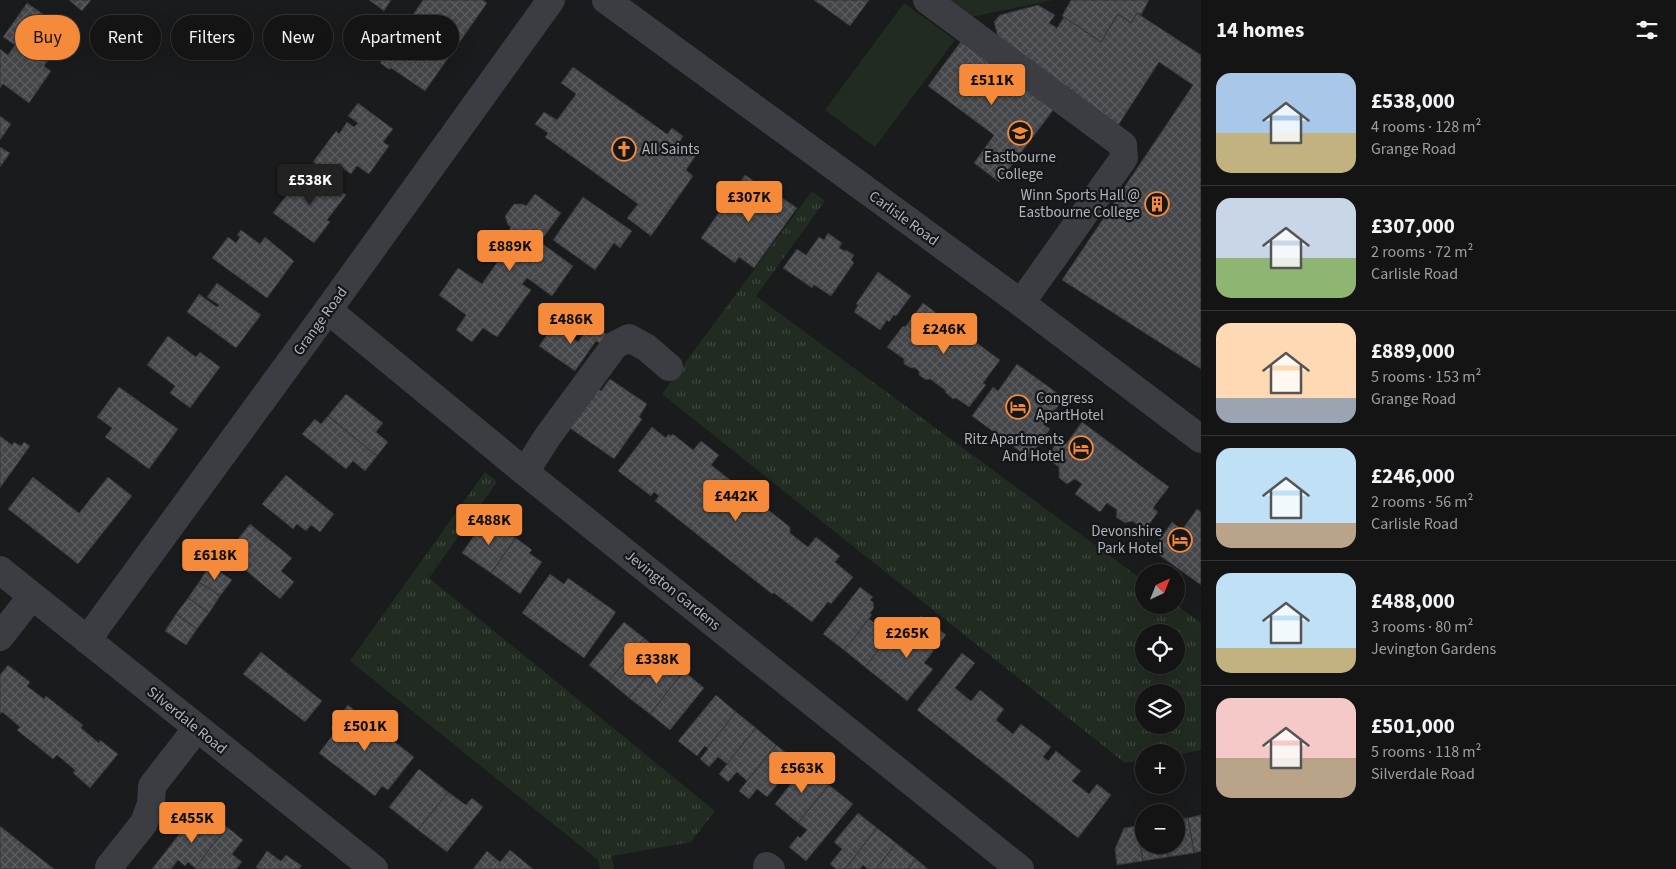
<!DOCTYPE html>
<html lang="en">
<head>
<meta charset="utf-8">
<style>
  :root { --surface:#141415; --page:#212122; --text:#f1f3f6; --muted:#9d9ea0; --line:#333334; --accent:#f58a3a }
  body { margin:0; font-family:"Source Sans 3",sans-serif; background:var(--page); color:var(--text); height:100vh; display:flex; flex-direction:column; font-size:19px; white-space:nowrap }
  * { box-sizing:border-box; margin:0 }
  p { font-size:16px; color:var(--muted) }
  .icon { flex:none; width:28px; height:28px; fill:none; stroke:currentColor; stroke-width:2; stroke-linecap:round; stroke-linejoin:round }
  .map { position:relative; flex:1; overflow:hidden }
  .panel { display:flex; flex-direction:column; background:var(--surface); width:475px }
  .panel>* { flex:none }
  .guide { position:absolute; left:15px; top:15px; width:475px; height:45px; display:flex; gap:10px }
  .needle { width:32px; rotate:43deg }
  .controls { position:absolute; left:1135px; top:564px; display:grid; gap:10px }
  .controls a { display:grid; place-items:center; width:50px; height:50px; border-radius:50%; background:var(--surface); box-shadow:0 5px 20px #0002,0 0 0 1px var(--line); font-size:25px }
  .price { position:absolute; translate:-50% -42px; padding:0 11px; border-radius:5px; background:var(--accent); color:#111; font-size:16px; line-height:32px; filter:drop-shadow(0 1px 2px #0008) }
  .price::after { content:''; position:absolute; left:50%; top:30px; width:15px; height:11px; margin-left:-8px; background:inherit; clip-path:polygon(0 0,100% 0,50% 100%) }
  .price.on { background:#222; color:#fff }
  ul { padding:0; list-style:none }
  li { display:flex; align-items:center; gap:15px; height:125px; padding:0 15px }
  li+li { border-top:1px solid var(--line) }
  li span { display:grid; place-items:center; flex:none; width:140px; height:100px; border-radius:15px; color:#555 }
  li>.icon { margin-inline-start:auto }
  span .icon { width:60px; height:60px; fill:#fffc; stroke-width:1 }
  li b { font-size:21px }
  h2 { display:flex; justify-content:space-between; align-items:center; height:60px; padding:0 15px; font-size:21px }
  .chip { padding:0 18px; border-radius:22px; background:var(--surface); box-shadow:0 5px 20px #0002,0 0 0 1px var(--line); font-size:18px; line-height:45px }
  .chip.on { background:var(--accent); color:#111 }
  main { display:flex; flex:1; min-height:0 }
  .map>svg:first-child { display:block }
  .grass { fill:url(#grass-tufts); fill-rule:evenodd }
  .park { fill:#222b22 }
  .building { fill:url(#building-cross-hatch); stroke:#343538 }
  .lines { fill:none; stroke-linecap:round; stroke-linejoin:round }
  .minor { stroke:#3b3d42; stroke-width:28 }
  .labels { text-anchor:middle; stroke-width:4.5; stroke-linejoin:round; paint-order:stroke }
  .poi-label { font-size:15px; fill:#acb5bc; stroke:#151617; text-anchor:end }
  .street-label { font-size:15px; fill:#acb5bc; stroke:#151617 }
</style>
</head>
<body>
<main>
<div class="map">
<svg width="1201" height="869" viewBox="0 0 1201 869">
  <defs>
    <pattern id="grass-tufts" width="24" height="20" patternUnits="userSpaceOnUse" patternTransform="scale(1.25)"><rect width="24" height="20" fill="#222b22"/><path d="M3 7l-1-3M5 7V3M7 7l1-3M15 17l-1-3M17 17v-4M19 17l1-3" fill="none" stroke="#3f4840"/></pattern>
    <pattern id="building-cross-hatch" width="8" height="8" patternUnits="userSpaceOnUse" patternTransform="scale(1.25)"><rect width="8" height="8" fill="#444649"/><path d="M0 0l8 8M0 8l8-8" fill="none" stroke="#5c5e61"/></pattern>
  </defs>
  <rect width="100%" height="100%" fill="#1a1b1c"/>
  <g class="grass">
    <path d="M812 191 825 201 756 296 1144 581V605H1176L1201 623V750L1176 755V752H1144V760L1125 763 662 394ZM1144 632H1176V665H1144ZM1144 692H1176V725H1144Z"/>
    <polygon points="485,472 497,482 429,578 715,811 691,842 612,856 614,869 600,869 598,860 350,661"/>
  </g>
  <g class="park">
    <polygon points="941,0 1053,0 966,18"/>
    <polygon points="904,3 955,40 875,147 825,110"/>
  </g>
  <g class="building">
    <polygon points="69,0 91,0 82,11"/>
    <polygon points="369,0 391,0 384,11"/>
    <polygon points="423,0 483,0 487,3 425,91 391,68 390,70 380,63"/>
    <polygon points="814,0 869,0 850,26"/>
    <polygon points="1071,0 1149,0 1141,15 1137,13 1131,23 1118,14 1101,42 1062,16"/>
    <polygon points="27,3 69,32 44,66 51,71 29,103 3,84 0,88 0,49 8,55 15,45 3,37"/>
    <polygon points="1038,5 1055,15 1049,23 1057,28 1064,17 1101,42 1118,14 1131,23 1137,13 1201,55 1201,369 1062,280 1193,85 1159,62 1117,127 1001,48 994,22 1000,15"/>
    <polygon points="962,40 1054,109 999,182 974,163 994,135 928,86"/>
    <polygon points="573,67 667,134 672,128 683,136 679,143 696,155 686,170 693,176 651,236 627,218 638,204 545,137 548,133 535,124 544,112 557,120 576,94 561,83"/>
    <polygon points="358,103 393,129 383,142 389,146 369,174 357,166 351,174 337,164 329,174 313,162 336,131 339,134 347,122 354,127 358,123 348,116"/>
    <polygon points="0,116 11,124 0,140"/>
    <polygon points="0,147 10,153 0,167"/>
    <polygon points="309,168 346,195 327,220 330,222 314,243 273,213 289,192 294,196 299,188 307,194 310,190 299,182"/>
    <polygon points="745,175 780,199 781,197 797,208 754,268 739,257 735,263 701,238"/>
    <polygon points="535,194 561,213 540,242 573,266 552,296 527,278 522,284 531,290 497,337 483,328 472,342 456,330 466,315 439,295 458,268 482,284 500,258 496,255 499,251 492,246 503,231 507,233 511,227 508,225 505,216 514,204 523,204 526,206"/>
    <polygon points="583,197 632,231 620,248 614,243 595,270 553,240"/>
    <polygon points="241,230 260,244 265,237 294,261 267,298 212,258 228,237 236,243 240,237 237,235"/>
    <polygon points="828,233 842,243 839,248 845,251 846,250 854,255 851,260 854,263 831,296 814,285 812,288 783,268 797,249 806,255 819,237 824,240"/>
    <polygon points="878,272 911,296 896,316 894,315 889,322 887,320 880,330 854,312 858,305 856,304"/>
    <polygon points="217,283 261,315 236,348 187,312 199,294 217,307 219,305 207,297"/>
    <polygon points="923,303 1000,360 983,383 986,385 969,407 956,398 953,399 946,393 945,390 930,379 926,380 919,375 919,371 915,368 911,368 904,364 904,359 887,347 903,326 905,327"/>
    <polygon points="591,324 606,334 600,343 596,341 575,371 539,346 554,325 578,342"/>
    <polygon points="168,336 196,357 200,352 220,367 190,408 170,393 175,386 147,365"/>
    <polygon points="1017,364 1064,398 1044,425 1050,429 1029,458 972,416 993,387 998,391"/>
    <polygon points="610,379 647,404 639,417 642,419 614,459 567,426 594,386 601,391"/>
    <polygon points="119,387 178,429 149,469 105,437 112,428 97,417"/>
    <polygon points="346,394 383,423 376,432 388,442 377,456 328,416"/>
    <polygon points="328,416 377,456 365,471 353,461 346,469 302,434 315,419 321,424"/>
    <polygon points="1082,422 1169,487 1153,508 1158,512 1145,530 1132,521 1125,523 1116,517 1117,510 1107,503 1100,512 1075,494 1082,484 1075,479 1067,484 1059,478 1059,467 1046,458 1060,438 1066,444"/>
    <polygon points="652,427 666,438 668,434 671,436 673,434 693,450 701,441 719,455 711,465 738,486 743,480 766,499 758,508 760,510 766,508 790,527 790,533 808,547 816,537 840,556 835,562 853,577 831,604 828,602 812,622 774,593 772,594 655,501 659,496 654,492 651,496 618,471"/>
    <polygon points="0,436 12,445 14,442 21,446 24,442 30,446 0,488"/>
    <polygon points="286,475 334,514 320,532 311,525 306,531 297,524 293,529 262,504"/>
    <polygon points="33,477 79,513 108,477 132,496 78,564 8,509"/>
    <polygon points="1197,509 1201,512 1201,585 1152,550 1172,522 1182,530"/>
    <polygon points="484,521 496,530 498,526 516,538 491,573 462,553"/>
    <polygon points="250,524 292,558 281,571 294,582 280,599 226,554"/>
    <polygon points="516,538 532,550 529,553 542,562 520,594 491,573"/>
    <polygon points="210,565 232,580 220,596 199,582"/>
    <polygon points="550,574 564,584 568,578 616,612 584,658 522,613"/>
    <polygon points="199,582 220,596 209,613 188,598"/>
    <polygon points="860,587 873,597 870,600 873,602 874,608 870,613 872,615 844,650 823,634"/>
    <polygon points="188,598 209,613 197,629 176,614"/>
    <polygon points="176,614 197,629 186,645 165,631"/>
    <polygon points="921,616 946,635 924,663 933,669 907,701 865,667 890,635 900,643"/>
    <polygon points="869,619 876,624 878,620 887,627 884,631 890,635 865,667 844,650"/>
    <polygon points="624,622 644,638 609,681 589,665"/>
    <polygon points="644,638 664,655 629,698 609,681"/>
    <polygon points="261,652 322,701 305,722 243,674"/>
    <polygon points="962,653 975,663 955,688 971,701 980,690 1004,709 996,720 1013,734 1021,724 1051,747 1043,757 1048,761 1056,751 1081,771 1072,781 1089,794 1097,784 1111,795 1078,838 917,710"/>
    <polygon points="664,655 684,671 650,714 629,698"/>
    <polygon points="8,665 30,682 27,686 44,699 46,696 83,725 81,728 99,743 100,740 118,754 90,788 73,773 75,770 57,755 53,759 17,730 20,727 2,712 0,714 0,675"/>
    <polygon points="684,671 704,688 670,730 650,714"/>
    <polygon points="716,695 736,712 707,748 705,746 697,756 678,741"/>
    <polygon points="348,705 414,757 388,790 382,786 375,796 319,753 336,731 331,728"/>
    <polygon points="736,712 756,728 727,764 718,757 709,767 700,759 708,749 707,748"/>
    <polygon points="756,728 776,745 747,781 737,772 728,782 719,774"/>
    <polygon points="776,745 797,761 767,797 757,789 749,799 739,791"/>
    <polygon points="805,766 829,785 798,823 775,804"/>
    <polygon points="419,769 448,792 418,830 389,807"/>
    <polygon points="829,785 853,804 806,861 789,847 798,836 800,838 807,830 798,823"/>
    <polygon points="448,792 466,805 472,798 483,807 447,852 418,830"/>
    <polygon points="858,813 877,828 845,869 836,869 830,864 842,849 834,842"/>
    <polygon points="212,815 227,827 195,868 188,862 185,866 178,860 171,869 152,869 191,819 202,828"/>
    <polygon points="1201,815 1201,851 1194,853 1188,818"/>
    <polygon points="1188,818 1194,853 1168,857 1166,845 1176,845 1176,819"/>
    <polygon points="1144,825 1144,845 1166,845 1168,857 1143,861 1137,826"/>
    <polygon points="0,826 54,869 0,869"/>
    <polygon points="1137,826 1143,861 1117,865 1115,849 1124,828"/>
    <polygon points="227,827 243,840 232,854 242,862 236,869 197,869 195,868"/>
    <polygon points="877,828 896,843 876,869 868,869 863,865 860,869 845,869"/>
    <polygon points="896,843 916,859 908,869 876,869"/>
    <polygon points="510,850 533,869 473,869 487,851 500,862"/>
    <polygon points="267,851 281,861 286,855 302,866 299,869 259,869 256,867"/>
    <polygon points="916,859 928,869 908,869"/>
  </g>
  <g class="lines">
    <g class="minor">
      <polyline points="606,0 1021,303 1201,439"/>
      <polyline points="927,0 1123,145 1124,158 1021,303"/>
      <polyline points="328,310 525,472 1020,869"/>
      <polyline points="525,472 548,436 615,345 629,338 647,348 669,367"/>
      <polyline points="0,570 374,869"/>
      <polyline points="0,637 32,596"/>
      <polyline points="87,640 328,310 551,0"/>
      <polyline points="767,866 771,869"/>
      <polyline points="109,867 144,823 151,804 152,786 197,728"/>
    </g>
  </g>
  <defs>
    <g id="school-ring" transform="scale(1.25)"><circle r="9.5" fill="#151617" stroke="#f58a3a" stroke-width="1.5"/><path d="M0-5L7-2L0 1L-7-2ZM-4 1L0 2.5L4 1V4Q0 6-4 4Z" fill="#f58a3a"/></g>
    <g id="church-ring" transform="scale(1.25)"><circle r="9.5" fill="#151617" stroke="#f58a3a" stroke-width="1.5"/><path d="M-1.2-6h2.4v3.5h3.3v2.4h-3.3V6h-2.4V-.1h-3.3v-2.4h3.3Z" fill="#f58a3a"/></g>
    <g id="building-ring" transform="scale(1.25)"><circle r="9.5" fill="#151617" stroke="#f58a3a" stroke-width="1.5"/><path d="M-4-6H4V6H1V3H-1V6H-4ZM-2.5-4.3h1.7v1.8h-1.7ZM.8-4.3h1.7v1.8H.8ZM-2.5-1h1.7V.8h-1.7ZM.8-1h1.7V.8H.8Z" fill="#f58a3a"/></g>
    <g id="hotel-ring" transform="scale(1.25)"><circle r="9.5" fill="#151617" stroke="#f58a3a" stroke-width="1.5"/><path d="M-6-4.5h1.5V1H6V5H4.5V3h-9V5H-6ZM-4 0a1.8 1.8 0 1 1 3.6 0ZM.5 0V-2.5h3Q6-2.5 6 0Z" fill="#f58a3a"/></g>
  </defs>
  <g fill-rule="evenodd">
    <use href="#school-ring" x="1020" y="133"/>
    <use href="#church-ring" x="624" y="149"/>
    <use href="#building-ring" x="1157" y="204"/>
    <use href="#hotel-ring" x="1018" y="407"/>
    <use href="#hotel-ring" x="1081" y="448"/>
    <use href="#hotel-ring" x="1180" y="540"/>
  </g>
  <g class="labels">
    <g class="poi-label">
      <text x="642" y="154" text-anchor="start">All Saints</text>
      <text x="1020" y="162" text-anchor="middle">Eastbourne<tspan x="1020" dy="17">College</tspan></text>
      <text x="1140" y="200">Winn Sports Hall @<tspan x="1140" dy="17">Eastbourne College</tspan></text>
      <text x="1036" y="403" text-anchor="start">Congress<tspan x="1036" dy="17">ApartHotel</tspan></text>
      <text x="1064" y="444">Ritz Apartments<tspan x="1064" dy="17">And Hotel</tspan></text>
      <text x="1162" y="536">Devonshire<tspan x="1162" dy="17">Park Hotel</tspan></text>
    </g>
    <g class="street-label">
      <text transform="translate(904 218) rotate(36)" y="5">Carlisle Road</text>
      <text transform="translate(320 321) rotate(-54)" y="5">Grange Road</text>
      <text transform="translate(673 590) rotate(39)" y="5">Jevington Gardens</text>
      <text transform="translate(187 720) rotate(39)" y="5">Silverdale Road</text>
    </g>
  </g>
</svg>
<div class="controls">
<a><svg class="needle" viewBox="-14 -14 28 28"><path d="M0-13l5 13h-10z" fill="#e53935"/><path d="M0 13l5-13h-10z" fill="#9d9ea0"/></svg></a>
<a><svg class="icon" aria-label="locate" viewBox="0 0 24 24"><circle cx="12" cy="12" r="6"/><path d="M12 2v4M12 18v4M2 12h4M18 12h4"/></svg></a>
<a><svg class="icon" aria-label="layers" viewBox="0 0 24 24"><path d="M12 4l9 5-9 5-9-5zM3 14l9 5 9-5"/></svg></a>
<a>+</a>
<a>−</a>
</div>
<b class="price" style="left:992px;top:106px">£511K</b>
<b class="price on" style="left:310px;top:206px">£538K</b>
<b class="price" style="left:749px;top:223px">£307K</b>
<b class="price" style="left:510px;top:272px">£889K</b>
<b class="price" style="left:571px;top:345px">£486K</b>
<b class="price" style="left:944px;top:355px">£246K</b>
<b class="price" style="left:736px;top:522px">£442K</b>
<b class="price" style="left:489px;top:546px">£488K</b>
<b class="price" style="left:215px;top:581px">£618K</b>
<b class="price" style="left:907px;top:659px">£265K</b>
<b class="price" style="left:657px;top:685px">£338K</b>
<b class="price" style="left:365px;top:752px">£501K</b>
<b class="price" style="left:802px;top:794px">£563K</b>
<b class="price" style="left:192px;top:844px">£455K</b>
<div class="guide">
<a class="chip on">Buy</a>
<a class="chip">Rent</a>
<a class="chip">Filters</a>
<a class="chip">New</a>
<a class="chip">Apartment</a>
</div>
</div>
<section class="panel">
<h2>14 homes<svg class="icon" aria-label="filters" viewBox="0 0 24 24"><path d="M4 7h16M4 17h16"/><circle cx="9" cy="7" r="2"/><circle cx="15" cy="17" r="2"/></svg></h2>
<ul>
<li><span style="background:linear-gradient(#a9c7e8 60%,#c2b280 0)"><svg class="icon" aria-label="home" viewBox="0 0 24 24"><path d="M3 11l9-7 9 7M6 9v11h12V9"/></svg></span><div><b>£538,000</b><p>4 rooms · 128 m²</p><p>Grange Road</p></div></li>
<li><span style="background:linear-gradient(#c9d6e8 60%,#8fb573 0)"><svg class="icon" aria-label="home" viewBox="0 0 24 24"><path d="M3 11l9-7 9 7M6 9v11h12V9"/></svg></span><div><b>£307,000</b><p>2 rooms · 72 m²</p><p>Carlisle Road</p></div></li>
<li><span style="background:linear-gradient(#ffd9b3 75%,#9aa5b1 0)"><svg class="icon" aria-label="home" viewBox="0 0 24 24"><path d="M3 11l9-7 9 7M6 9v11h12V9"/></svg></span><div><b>£889,000</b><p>5 rooms · 153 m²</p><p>Grange Road</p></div></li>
<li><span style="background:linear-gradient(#bfe0f5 75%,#b9a48a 0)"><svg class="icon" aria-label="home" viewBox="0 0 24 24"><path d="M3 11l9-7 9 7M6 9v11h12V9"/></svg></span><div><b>£246,000</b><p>2 rooms · 56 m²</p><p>Carlisle Road</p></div></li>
<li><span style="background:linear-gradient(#bfe0f5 75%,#c2b280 0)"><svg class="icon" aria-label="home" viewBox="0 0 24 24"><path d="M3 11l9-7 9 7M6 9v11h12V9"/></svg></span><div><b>£488,000</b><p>3 rooms · 80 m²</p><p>Jevington Gardens</p></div></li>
<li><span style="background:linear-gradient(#f6c9c9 60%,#b9a48a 0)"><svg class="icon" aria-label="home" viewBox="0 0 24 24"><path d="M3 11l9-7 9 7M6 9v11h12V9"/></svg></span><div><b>£501,000</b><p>5 rooms · 118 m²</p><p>Silverdale Road</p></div></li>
</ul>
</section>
</main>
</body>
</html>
